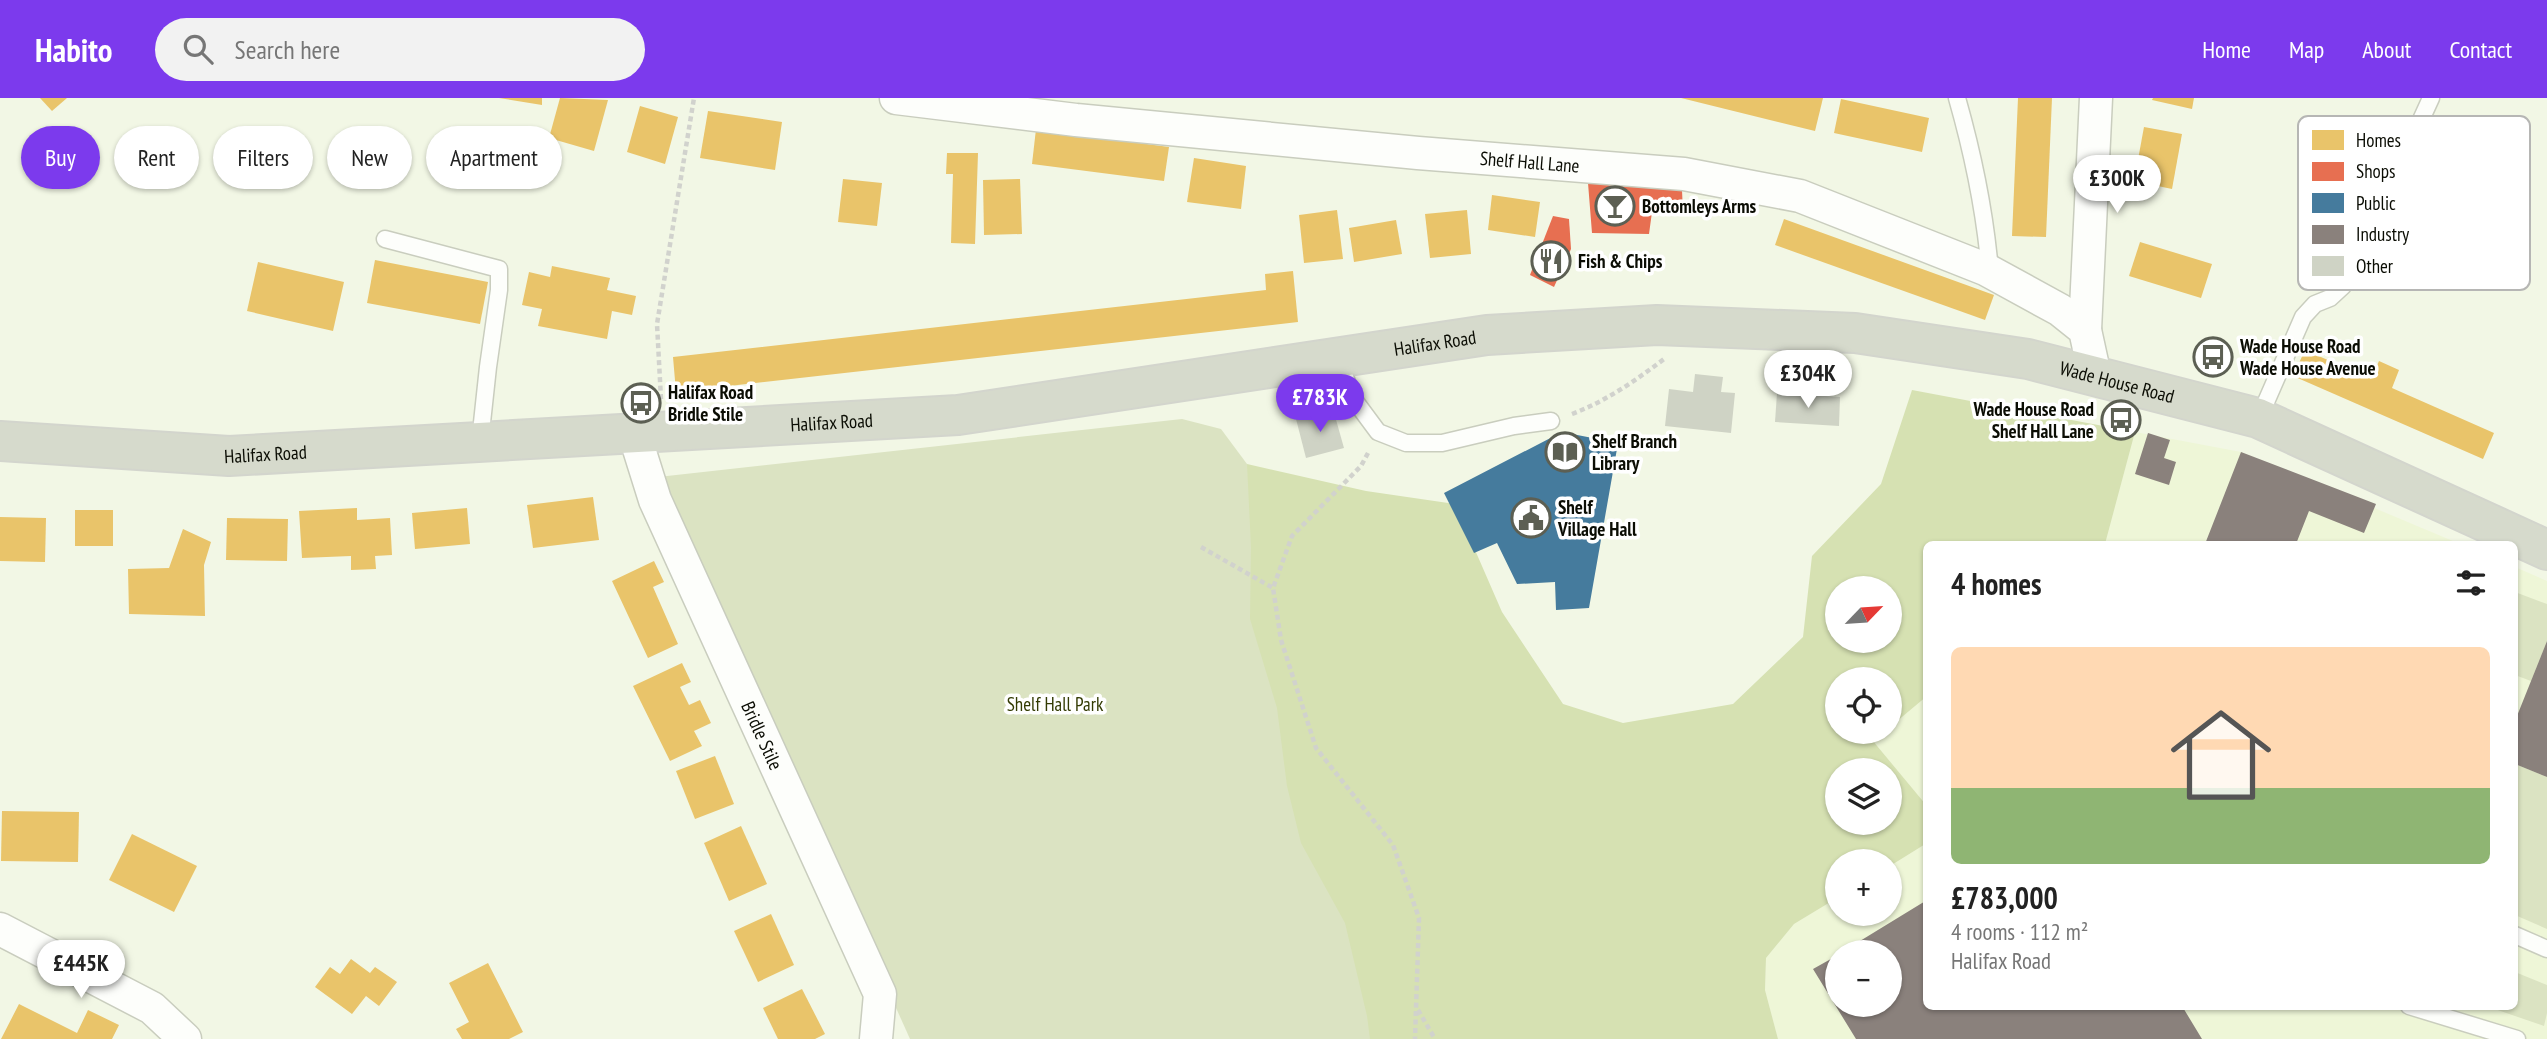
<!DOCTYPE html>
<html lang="en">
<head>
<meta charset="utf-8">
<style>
  :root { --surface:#fff; --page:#f2f2f2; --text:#222; --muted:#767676; --accent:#7c3aed }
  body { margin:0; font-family:"PT Sans Narrow",sans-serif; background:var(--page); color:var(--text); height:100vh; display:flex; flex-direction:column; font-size:26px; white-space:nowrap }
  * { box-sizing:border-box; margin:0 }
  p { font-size:23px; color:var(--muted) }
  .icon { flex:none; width:38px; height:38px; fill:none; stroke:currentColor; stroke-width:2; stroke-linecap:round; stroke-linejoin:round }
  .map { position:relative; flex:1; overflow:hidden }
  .drawer { position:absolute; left:1923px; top:443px; width:595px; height:469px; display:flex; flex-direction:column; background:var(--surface); border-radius:10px; box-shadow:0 2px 5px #0004 }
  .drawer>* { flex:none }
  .hud { position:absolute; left:21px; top:28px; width:665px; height:63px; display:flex; gap:14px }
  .needle { width:46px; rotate:65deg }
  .tools { position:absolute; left:1825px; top:478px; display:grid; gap:14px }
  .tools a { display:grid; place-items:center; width:77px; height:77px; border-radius:50%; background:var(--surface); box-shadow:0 2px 5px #0004; font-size:35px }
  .price { position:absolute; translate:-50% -60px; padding:0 16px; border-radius:24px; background:#fff; color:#222; font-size:23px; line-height:46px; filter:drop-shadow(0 2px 4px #0008) }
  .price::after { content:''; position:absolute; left:50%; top:42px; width:21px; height:16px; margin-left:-10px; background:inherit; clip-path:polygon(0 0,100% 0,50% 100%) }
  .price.on { background:var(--accent); color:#fff }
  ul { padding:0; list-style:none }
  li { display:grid; align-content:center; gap:14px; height:371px; padding:0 28px }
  li span { display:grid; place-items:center; height:217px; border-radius:10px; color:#555 }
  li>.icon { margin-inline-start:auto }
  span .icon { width:126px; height:126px; fill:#fffc; stroke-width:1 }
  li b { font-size:30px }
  h2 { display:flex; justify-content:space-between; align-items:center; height:84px; padding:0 28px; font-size:30px }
  .tag { padding:0 24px; border-radius:32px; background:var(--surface); box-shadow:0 2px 5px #0004; font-size:24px; line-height:63px }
  .tag.on { background:var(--accent); color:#fff }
  header { display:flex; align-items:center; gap:42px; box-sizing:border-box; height:98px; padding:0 35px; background:var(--accent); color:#fff }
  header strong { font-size:33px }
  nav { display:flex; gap:38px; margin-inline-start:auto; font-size:24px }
  .search { width:490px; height:63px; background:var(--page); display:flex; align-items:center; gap:18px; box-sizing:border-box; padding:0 24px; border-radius:38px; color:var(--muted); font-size:26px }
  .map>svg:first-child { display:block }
  .built { fill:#eef6d7; fill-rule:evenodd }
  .green { fill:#dbe3c2 }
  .forest { fill:#d6e1b2; fill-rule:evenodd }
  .homes { fill:#e9c46a }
  .shops { fill:#e76f51 }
  .public { fill:#457b9d }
  .industry { fill:#8a817c }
  .building { fill:#cfd3c5 }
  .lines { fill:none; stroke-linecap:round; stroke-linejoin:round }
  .service-casing { stroke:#c9cdbe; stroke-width:19 }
  .minor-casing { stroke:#c9cdbe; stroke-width:35 }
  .trunk-casing { stroke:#d3d5cd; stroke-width:42 }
  .path { stroke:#d1d2cd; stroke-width:4.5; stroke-dasharray:5 3.5; stroke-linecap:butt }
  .service { stroke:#fdfefb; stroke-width:16 }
  .minor { stroke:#fdfefb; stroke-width:32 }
  .trunk { stroke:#d6dacc; stroke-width:38 }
  .labels { text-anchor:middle; stroke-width:7; stroke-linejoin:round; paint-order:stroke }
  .street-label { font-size:19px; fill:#0b0d04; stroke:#fff }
  .poi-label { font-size:19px; font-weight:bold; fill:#0b0d04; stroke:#fff; text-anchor:start }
  .park-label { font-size:19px; fill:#333b03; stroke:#fff }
  .key { fill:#fff; stroke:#b6b6b4; stroke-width:2 }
  .key-label { font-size:19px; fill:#0b0d04 }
</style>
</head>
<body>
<header>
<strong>Habito</strong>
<div class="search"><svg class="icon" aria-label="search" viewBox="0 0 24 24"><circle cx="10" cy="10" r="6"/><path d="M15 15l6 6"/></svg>Search here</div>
<nav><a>Home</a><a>Map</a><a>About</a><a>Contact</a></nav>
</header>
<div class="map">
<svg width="2547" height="941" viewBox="0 0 2547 941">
  <rect width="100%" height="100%" fill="#f2f7e5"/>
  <g class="built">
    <polygon points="2135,334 2241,354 2460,446 2105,446"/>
    <path d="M2515 469 2547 483V941H1778L1765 892 1766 860 1794 826 1837 800 1838 816H1890V768L1927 745V908H2515ZM1838 854H1890V906H1838Z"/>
    <polygon points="1927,598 1927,708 1873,643 1884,634 1890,634 1890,629"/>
  </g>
  <g class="green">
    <polygon points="1182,321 1221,331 1247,366 1488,941 910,941 658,379"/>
    <polygon points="2515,494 2547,506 2547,543 2531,583 2515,577"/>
    <polygon points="2515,666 2547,679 2547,831 2515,817"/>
    <polygon points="2515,874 2547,887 2547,915 2544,928 2486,908 2515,908"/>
  </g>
  <path class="forest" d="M1912 292 2135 334 2105 446H1927V598L1890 629V581H1838V634H1884L1873 643 1927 708V745L1890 768V763H1838L1837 800 1794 826 1766 860 1765 892 1778 941H1370L1367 918 1345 825 1301 745 1287 688 1277 610 1250 521 1251 449 1247 366 1366 393 1455 406 1502 514 1563 606 1623 625 1733 606 1803 539 1812 458 1881 386ZM1838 490H1890V542H1838ZM1838 672H1890V724H1838Z"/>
  <g class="homes">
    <polygon points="40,0 67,0 52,13"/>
    <polygon points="499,0 542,0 542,7"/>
    <polygon points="560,0 608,2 594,53 549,40"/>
    <polygon points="1681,0 1823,0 1815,33"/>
    <polygon points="2018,0 2052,0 2046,139 2012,138"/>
    <polygon points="2153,0 2194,0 2192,11 2152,2"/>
    <polygon points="1841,1 1929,20 1922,54 1834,35"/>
    <polygon points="640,8 678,19 665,66 627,54"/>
    <polygon points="708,13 782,24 775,72 700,60"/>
    <polygon points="2144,29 2182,36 2172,91 2134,83"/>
    <polygon points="1036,31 1169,49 1164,83 1032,66"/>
    <polygon points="947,55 978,55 975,146 951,145 953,76 946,76"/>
    <polygon points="1194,60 1246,68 1241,111 1187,104"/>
    <polygon points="843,81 882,85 877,128 838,124"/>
    <polygon points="1020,81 1022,136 984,137 983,82"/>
    <polygon points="1492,97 1540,104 1535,139 1488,132"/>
    <polygon points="1337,112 1343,161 1304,165 1299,117"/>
    <polygon points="1467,112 1471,156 1430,160 1425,116"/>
    <polygon points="1784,121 1994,197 1985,222 1775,147"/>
    <polygon points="1396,122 1402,156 1354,164 1349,130"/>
    <polygon points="2140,144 2212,166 2201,200 2129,178"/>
    <polygon points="375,162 488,184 480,226 367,205"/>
    <polygon points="258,164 344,184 333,233 247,213"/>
    <polygon points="552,168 610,180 607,192 636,198 632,217 612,213 607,241 538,228 542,211 522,207 529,174 550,179"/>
    <polygon points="1293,173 1298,224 676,294 673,259 1266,192 1265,176"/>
    <polygon points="2305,252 2371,281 2379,263 2399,272 2392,290 2494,335 2483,361 2293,278"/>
    <polygon points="593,399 599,442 533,450 527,407"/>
    <polygon points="357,410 357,422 390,420 392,457 375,458 376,471 351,472 351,458 302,460 299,413"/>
    <polygon points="467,410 470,446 415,451 412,415"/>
    <rect x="75" y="412" width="38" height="36"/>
    <polygon points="0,419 46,420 45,464 0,463"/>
    <polygon points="227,420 288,421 287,463 226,462"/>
    <polygon points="183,431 211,444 204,467 205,518 129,516 128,471 169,470"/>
    <polygon points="654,463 664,484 653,489 678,546 648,560 612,483"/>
    <polygon points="682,565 691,584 680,589 689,607 700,602 711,625 694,633 702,648 670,663 633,588"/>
    <polygon points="715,658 734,706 695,721 676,673"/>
    <polygon points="2,713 79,714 78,764 1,763"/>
    <polygon points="741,728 767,786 729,803 704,745"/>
    <polygon points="132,736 197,768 174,814 109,782"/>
    <polygon points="771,816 794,867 758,884 734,833"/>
    <polygon points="351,861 370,875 375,869 397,884 379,908 366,898 352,916 315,889 330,869 340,876"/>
    <polygon points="488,865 523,934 509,941 462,941 456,931 469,924 449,885"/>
    <polygon points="802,891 825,936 815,941 778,941 763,910"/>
    <polygon points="19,906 77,935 88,912 119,927 112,941 1,941"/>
  </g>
  <g class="shops">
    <polygon points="1639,82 1682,92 1683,115 1652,114 1649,136 1592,135 1588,85"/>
    <polygon points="1553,118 1569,121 1571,151 1554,189 1530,177"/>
  </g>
  <polygon class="public" points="1562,334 1618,345 1589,510 1556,512 1555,484 1517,486 1497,445 1474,455 1444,395"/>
  <g class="industry">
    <polygon points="2148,335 2170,342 2164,360 2176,364 2169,387 2135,376"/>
    <polygon points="2241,354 2376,406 2364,435 2309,413 2296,446 2205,446"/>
    <polygon points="2547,543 2547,679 2515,666 2515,623"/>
    <polygon points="1927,802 1927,908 2182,908 2202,941 1856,941 1813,871 1838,857 1838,906 1890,906 1890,854 1842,854"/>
  </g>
  <g class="building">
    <polygon points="1695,276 1723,279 1721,294 1735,295 1731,335 1665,328 1669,291 1693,294"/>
    <polygon points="1777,295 1840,299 1839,328 1775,324"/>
    <polygon points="1333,311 1344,350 1306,360 1296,321"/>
  </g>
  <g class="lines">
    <g class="service-casing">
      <g id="service">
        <path d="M1957 0C1973 56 1985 115 1990 173"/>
        <polyline points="385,141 499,171 499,192 488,269 480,343"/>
        <polyline points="1337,260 1355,303 1378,334 1406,345 1442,345 1514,328 1551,323"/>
        <polyline points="2259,320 2303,219 2315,206 2330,200 2343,188 2357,162 2431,0"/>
        <polyline points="2515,837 2547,851"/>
        <polyline points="2409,908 2517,941"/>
      </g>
    </g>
    <g class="minor-casing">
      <g id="minor">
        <path id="s1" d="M896 0 1076 22 1418 55 1684 76 1800 98 1985 171 2060 212 2085 232 2095 278"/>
        <polyline points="2085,232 2096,0"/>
        <path id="s2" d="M634 335 655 402 880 896 876 941"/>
        <polyline points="0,831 152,910 185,941"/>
      </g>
    </g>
    <g class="trunk-casing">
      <g id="trunk">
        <path id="s3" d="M0 343 229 358 958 317 1487 237 1657 227 1855 235 2028 261 2258 320 2547 452"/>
      </g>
    </g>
    <g class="path">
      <polyline points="661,301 657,226 694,0"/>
      <path d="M1572 316C1606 303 1635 283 1664 261"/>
      <polyline points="1368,355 1361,368 1292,438 1273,490 1281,542 1316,650 1393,747 1419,820 1415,941"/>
      <polyline points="1201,449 1273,490"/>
      <polyline points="1418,912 1435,941"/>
    </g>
    <use href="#service" class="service"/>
    <use href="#minor" class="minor"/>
    <use href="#trunk" class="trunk"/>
  </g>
  <defs>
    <g id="bar-ring" transform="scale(2.0125)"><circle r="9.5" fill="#fff" stroke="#5c5f53" stroke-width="1.5"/><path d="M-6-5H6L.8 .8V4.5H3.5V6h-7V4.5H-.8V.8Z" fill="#5c5f53"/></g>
    <g id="restaurant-ring" transform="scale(2.0125)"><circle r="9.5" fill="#fff" stroke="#5c5f53" stroke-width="1.5"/><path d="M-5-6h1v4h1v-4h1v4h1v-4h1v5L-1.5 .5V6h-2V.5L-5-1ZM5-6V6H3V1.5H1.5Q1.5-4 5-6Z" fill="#5c5f53"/></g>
    <g id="bus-ring" transform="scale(2.0125)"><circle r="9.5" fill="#fff" stroke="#5c5f53" stroke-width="1.5"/><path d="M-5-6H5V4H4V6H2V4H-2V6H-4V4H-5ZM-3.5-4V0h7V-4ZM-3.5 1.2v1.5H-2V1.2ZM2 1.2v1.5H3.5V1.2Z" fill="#5c5f53"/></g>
    <g id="library-ring" transform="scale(2.0125)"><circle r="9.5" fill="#fff" stroke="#5c5f53" stroke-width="1.5"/><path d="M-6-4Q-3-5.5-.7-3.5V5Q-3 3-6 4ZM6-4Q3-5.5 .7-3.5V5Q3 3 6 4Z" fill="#5c5f53"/></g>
    <g id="civic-ring" transform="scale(2.0125)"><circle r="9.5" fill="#fff" stroke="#5c5f53" stroke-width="1.5"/><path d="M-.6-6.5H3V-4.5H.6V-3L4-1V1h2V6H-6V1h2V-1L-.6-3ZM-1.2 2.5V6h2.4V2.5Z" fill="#5c5f53"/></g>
  </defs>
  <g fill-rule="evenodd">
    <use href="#bar-ring" x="1615" y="108"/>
    <use href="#restaurant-ring" x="1551" y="163"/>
    <use href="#bus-ring" x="2213" y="259"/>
    <use href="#bus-ring" x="641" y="305"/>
    <use href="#bus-ring" x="2121" y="322"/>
    <use href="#library-ring" x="1565" y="354"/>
    <use href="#civic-ring" x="1531" y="420"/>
  </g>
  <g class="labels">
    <g class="street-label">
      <text dy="7" stroke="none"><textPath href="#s1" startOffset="637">Shelf Hall Lane</textPath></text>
      <text dy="7" stroke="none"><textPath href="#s3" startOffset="1442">Halifax Road</textPath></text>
      <text dy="7" stroke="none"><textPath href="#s3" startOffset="2130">Wade House Road</textPath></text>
      <text dy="7" stroke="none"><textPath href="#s3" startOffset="833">Halifax Road</textPath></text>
      <text dy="7" stroke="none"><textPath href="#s3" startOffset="266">Halifax Road</textPath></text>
      <text dy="7" stroke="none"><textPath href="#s2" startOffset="329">Bridle Stile</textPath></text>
    </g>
    <g class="poi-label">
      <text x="1642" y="115">Bottomleys Arms</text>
      <text x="1578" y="170">Fish &amp; Chips</text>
      <text x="2240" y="255">Wade House Road<tspan x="2240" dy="22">Wade House Avenue</tspan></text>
      <text x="668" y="301">Halifax Road<tspan x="668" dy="22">Bridle Stile</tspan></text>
      <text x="2094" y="318" text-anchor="end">Wade House Road<tspan x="2094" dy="22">Shelf Hall Lane</tspan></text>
      <text x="1592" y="350">Shelf Branch<tspan x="1592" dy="22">Library</tspan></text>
      <text x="1558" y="416">Shelf<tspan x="1558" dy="22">Village Hall</tspan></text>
    </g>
    <g class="park-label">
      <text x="1055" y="613">Shelf Hall Park</text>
    </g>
  </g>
  <rect x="2298" y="18" width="232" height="174" rx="10" class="key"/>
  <rect x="2312" y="32" width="32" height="20" fill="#e9c46a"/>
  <rect x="2312" y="64" width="32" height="19" fill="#e76f51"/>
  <rect x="2312" y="95" width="32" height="20" fill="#457b9d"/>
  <rect x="2312" y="127" width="32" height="19" fill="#8a817c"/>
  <rect x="2312" y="158" width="32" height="20" fill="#cfd3c5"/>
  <g class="key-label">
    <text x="2356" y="49">Homes</text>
    <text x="2356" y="80">Shops</text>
    <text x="2356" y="112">Public</text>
    <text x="2356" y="143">Industry</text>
    <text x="2356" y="175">Other</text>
  </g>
</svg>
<div class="tools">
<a><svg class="needle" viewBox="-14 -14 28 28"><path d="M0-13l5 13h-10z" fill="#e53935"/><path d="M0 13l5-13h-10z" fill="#767676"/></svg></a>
<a><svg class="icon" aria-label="locate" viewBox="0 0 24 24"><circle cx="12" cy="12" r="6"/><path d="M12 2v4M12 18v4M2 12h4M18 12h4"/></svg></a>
<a><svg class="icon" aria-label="layers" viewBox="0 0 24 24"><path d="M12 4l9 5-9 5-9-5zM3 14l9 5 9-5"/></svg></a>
<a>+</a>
<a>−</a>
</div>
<b class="price" style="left:2117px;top:117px">£300K</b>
<b class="price" style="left:1808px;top:312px">£304K</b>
<b class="price on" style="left:1320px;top:336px">£783K</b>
<b class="price" style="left:81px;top:902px">£445K</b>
<div class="hud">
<a class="tag on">Buy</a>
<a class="tag">Rent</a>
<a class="tag">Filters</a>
<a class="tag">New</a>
<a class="tag">Apartment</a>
</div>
<section class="drawer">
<h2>4 homes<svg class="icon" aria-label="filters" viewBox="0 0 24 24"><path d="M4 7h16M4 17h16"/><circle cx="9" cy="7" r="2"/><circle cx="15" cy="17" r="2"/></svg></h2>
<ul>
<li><span style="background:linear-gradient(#ffd9b3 65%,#8fb573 0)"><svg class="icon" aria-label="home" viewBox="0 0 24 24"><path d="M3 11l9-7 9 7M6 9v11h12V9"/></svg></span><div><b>£783,000</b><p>4 rooms · 112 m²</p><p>Halifax Road</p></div></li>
</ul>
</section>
</div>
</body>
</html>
